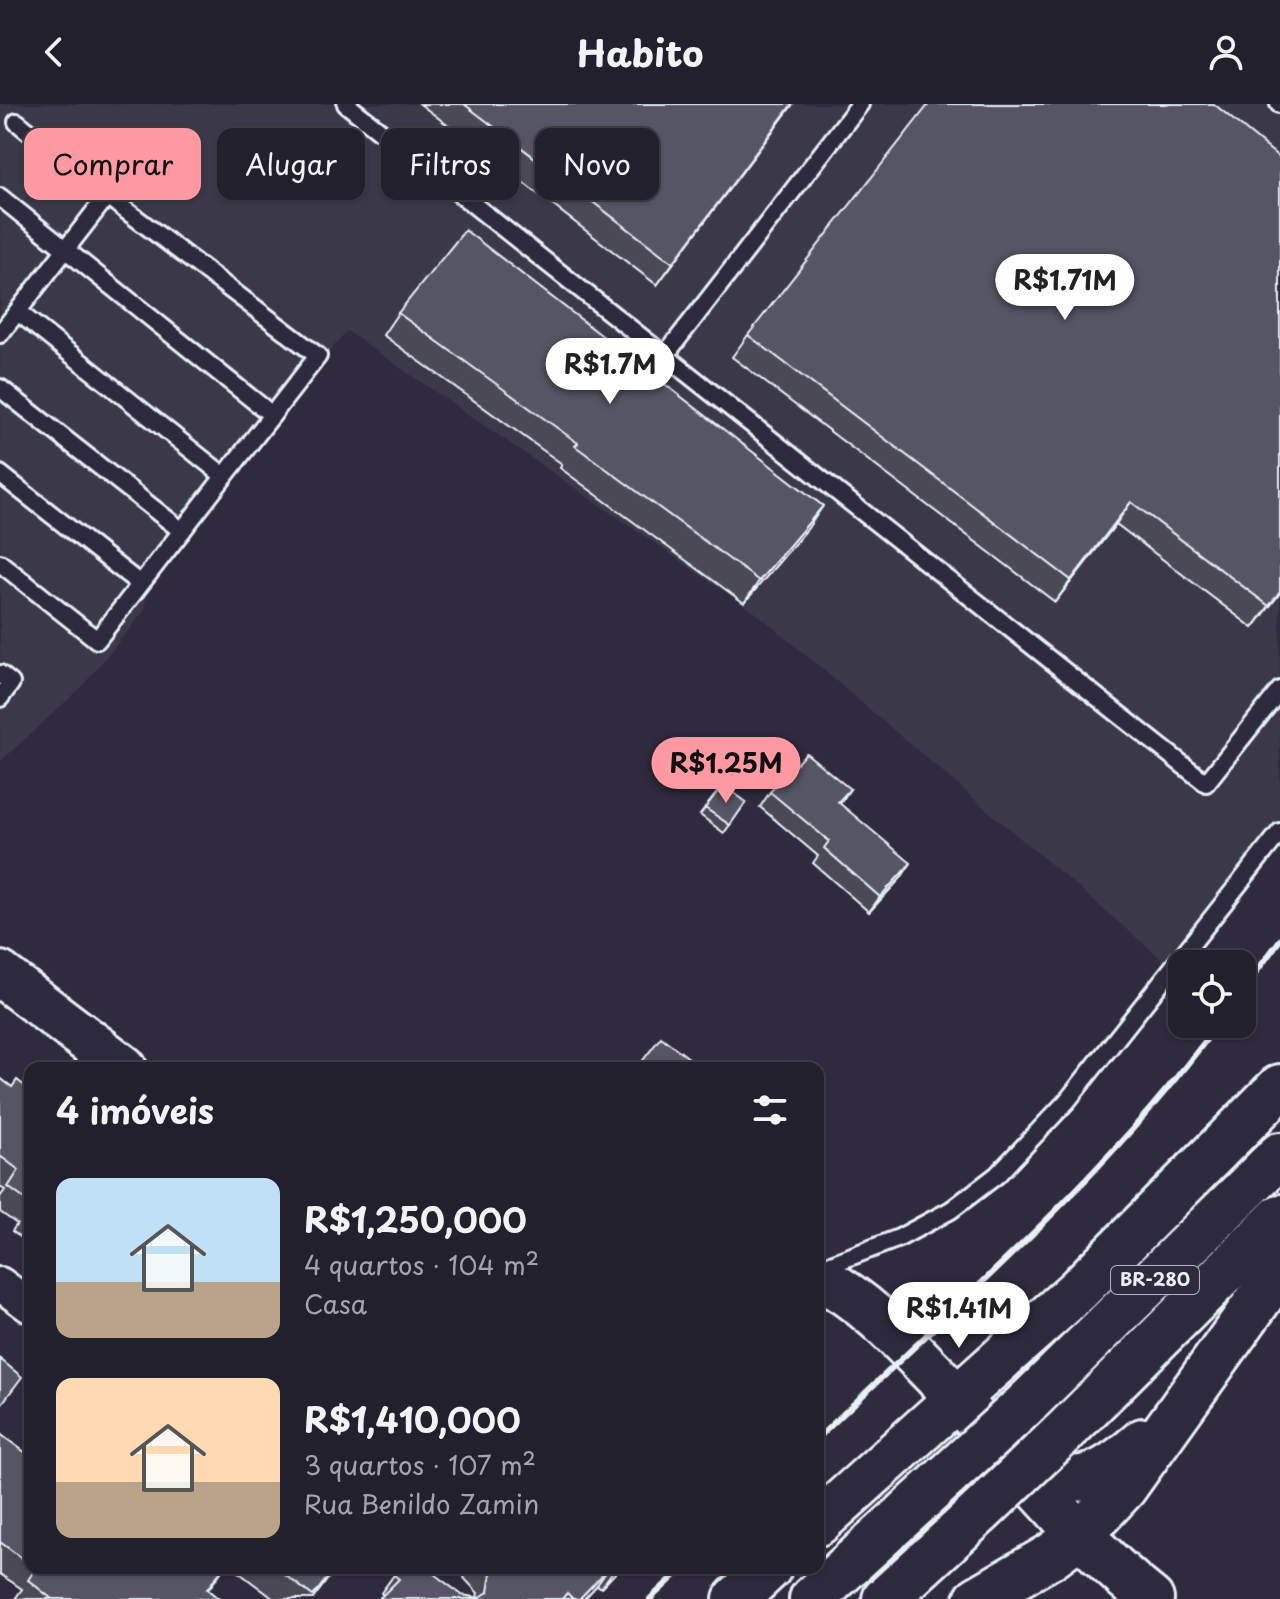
<!DOCTYPE html>
<html lang="pt">
<head>
<meta charset="utf-8">
<style>
  :root { --surface:#23202e; --page:#2f2d3a; --text:#f1f3f6; --muted:#a3a3aa; --line:#403e4a; --accent:#ff9aa2 }
  body { margin:0; font-family:"Playpen Sans",sans-serif; background:var(--page); color:var(--text); height:100vh; display:flex; flex-direction:column; font-size:30px; white-space:nowrap }
  * { box-sizing:border-box; margin:0 }
  p { font-size:26px; color:var(--muted) }
  .icon { flex:none; width:44px; height:44px; fill:none; stroke:currentColor; stroke-width:2; stroke-linecap:round; stroke-linejoin:round }
  .map { position:relative; flex:1; overflow:hidden }
  .details { position:absolute; left:24px; top:958px; width:800px; height:512px; display:flex; flex-direction:column; background:var(--surface); border-radius:16px; box-shadow:0 2px 6px #0004,0 0 0 2px var(--line) }
  .details>* { flex:none }
  .hud { position:absolute; left:24px; top:24px; width:800px; height:72px; display:flex; gap:16px }
  .buttons { position:absolute; left:1168px; top:846px; display:grid; gap:16px }
  .buttons a { display:grid; place-items:center; width:88px; height:88px; border-radius:16px; background:var(--surface); box-shadow:0 2px 6px #0004,0 0 0 2px var(--line); font-size:40px }
  .price { position:absolute; translate:-50% -68px; padding:0 18px; border-radius:28px; background:#fff; color:#222; font-size:26px; line-height:52px; filter:drop-shadow(0 2px 4px #0008) }
  .price::after { content:''; position:absolute; left:50%; top:48px; width:24px; height:18px; margin-left:-12px; background:inherit; clip-path:polygon(0 0,100% 0,50% 100%) }
  .price.selected { background:var(--accent); color:#111 }
  ul { padding:0; list-style:none }
  li { display:flex; align-items:center; gap:24px; height:200px; padding:0 32px }
  li span { display:grid; place-items:center; flex:none; width:224px; height:160px; border-radius:16px; color:#555 }
  li>.icon { margin-inline-start:auto }
  span .icon { width:96px; height:96px; fill:#fffc; stroke-width:1 }
  li b { font-size:34px }
  h2 { display:flex; justify-content:space-between; align-items:center; height:96px; padding:0 32px; font-size:34px }
  .chip { padding:0 28px; border-radius:16px; background:var(--surface); box-shadow:0 2px 6px #0004,0 0 0 2px var(--line); font-size:28px; line-height:72px }
  .chip.selected { background:var(--accent); color:#111 }
  header { display:flex; justify-content:space-between; align-items:center; height:104px; padding:0 32px; background:var(--surface); font-size:36px; font-weight:700 }
  .map>svg:first-child { display:block }
  .built { fill:#3b3749 }
  .lines { fill:none; stroke-linecap:round; stroke-linejoin:round }
  .service-casing { stroke:#e8f1f8; stroke-width:22 }
  .minor-casing { stroke:#e8f1f8; stroke-width:38 }
  .secondary-casing { stroke:#e8f1f8; stroke-width:50 }
  .trunk-casing { stroke:#e8f1f8; stroke-width:50 }
  .service { stroke:#2f2a3d; stroke-width:16 }
  .minor { stroke:#2f2a3d; stroke-width:32 }
  .secondary { stroke:#2f2a3d; stroke-width:44 }
  .trunk { stroke:#2f2a3d; stroke-width:44 }
  .rail { stroke:#e8f1f8; stroke-width:6 }
  .trunk-bridge-casing { stroke:#e8f1f8; stroke-width:50; stroke-linecap:butt }
  .trunk-bridge { stroke:#2f2a3d; stroke-width:44 }
  .wall { fill:#4b4957; stroke:#e8f1f8; stroke-width:2 }
  .shaded-wall { fill:#3d3c47; stroke:#e8f1f8; stroke-width:2 }
  .building { fill:#575565; stroke:#e8f1f8; stroke-width:2 }
  .labels { text-anchor:middle; stroke-width:7; stroke-linejoin:round; paint-order:stroke }
  .shield { fill:#2f2a3d; stroke:#b0b5c0; stroke-width:2 }
  .shield-label { font-size:18px; font-weight:bold; fill:#e8f1f8 }
</style>
</head>
<body>
<header><svg class="icon" aria-label="back" viewBox="0 0 24 24"><path d="M15 5l-7 7 7 7"/></svg>Habito<svg class="icon" aria-label="person" viewBox="0 0 24 24"><circle cx="12" cy="8" r="4"/><path d="M4 21q1-7 8-7t8 7"/></svg></header>
<div class="map">
<svg width="1280" height="1495" viewBox="0 0 1280 1495">
  <rect width="100%" height="100%" fill="#2f2a3d"/>
  <filter id="ink" filterUnits="userSpaceOnUse"><feTurbulence type="fractalNoise" baseFrequency=".0125" numOctaves="2"/><feDisplacementMap in="SourceGraphic" scale="16" xChannelSelector="R" yChannelSelector="G"/><feConvolveMatrix kernelMatrix="1 2 1 2 8 2 1 2 1" color-interpolation-filters="sRGB"/></filter>
  <g filter="url(#ink)">
    <polygon class="built" points="0,0 1280,0 1280,722 1173,865 760,512 347,227 148,466 145,506 81,584 0,658"/>
    <g class="lines">
      <g class="service-casing">
        <g id="service">
          <polyline points="346,0 1206,679 1280,586"/>
          <polyline points="1279,0 1280,0"/>
          <polyline points="17,18 107,92"/>
          <polyline points="0,93 272,311"/>
          <polyline points="18,208 224,372"/>
          <polyline points="0,230 107,92 318,252 97,536 0,459"/>
          <polyline points="666,250 860,0"/>
          <polyline points="0,284 182,427"/>
          <polyline points="0,370 140,480"/>
          <polyline points="0,570 11,579 0,594"/>
          <polyline points="818,1165 899,1134 951,1106 997,1071 1067,997 1280,728"/>
        </g>
      </g>
      <g class="minor-casing">
        <polyline id="minor" points="0,1180 30,1202"/>
      </g>
      <g class="secondary-casing">
        <g id="secondary">
          <polyline points="0,870 124,964"/>
          <path d="M818 1173C863 1195 900 1235 935 1271 1005 1344 1072 1433 1151 1495"/>
        </g>
      </g>
      <g class="trunk-casing">
        <g id="trunk">
          <polyline points="1028,1298 1280,1051"/>
          <path d="M1012 1324C1025 1338 1039 1359 1055 1369 1085 1388 1122 1355 1143 1337"/>
          <polyline points="1061,1331 1280,1113"/>
          <polyline points="818,1419 1079,1185 1280,983"/>
          <polyline points="736,1495 769,1464"/>
          <polyline points="812,1495 947,1372"/>
          <polyline points="885,1495 981,1407"/>
          <polyline points="977,1495 1051,1452 1082,1429 1124,1384 1280,1166"/>
        </g>
      </g>
      <use href="#service" class="service"/>
      <use href="#minor" class="minor"/>
      <use href="#secondary" class="secondary"/>
      <use href="#trunk" class="trunk"/>
      <g class="rail">
        <polyline points="1242,887 1280,836"/>
        <path d="M818 1334C955 1202 1105 1074 1218 920"/>
        <polyline points="650,1495 683,1464"/>
      </g>
      <g class="trunk-bridge-casing">
        <g id="trunk-bridge">
          <polyline points="947,1372 1028,1298"/>
          <polyline points="981,1407 1061,1331"/>
        </g>
      </g>
      <use href="#trunk-bridge" class="trunk-bridge"/>
    </g>
    <g class="wall">
      <polygon points="420,0 793,0 657,181"/>
      <polygon points="1280,54 1280,489 1253,524 1116,420 1055,498 732,253 748,231"/>
      <polygon points="398,209 808,424 744,499 560,364 562,360 383,231"/>
      <polygon points="723,681 746,698 724,729 700,711"/>
      <polygon points="850,685 840,700 901,774 869,808 813,759 818,752 760,703 770,688"/>
      <polygon points="0,974 12,983 30,986 30,1141 12,1127 17,1120 0,1108 0,1093 5,1086 0,1083"/>
      <polygon points="0,1330 30,1352 30,1464 224,1464 208,1486 219,1495 15,1495 22,1485 0,1470"/>
      <polygon points="233,1464 336,1464 313,1495 274,1495"/>
      <polygon points="471,1464 620,1464 601,1484 597,1481 584,1495 379,1495 383,1491 381,1489 394,1471 462,1491 477,1494 478,1489 464,1474"/>
    </g>
    <g class="shaded-wall">
      <polygon points="792,0 793,0 657,181 673,159"/>
      <polygon points="1131,398 1116,420 1055,498 1071,476"/>
      <polygon points="823,402 808,424 744,499 759,477"/>
      <polygon points="1280,487 1280,489 1253,524 1269,502"/>
      <polygon points="911,759 901,774 869,808 880,793"/>
      <polygon points="609,1464 597,1481 584,1495 579,1495"/>
      <polygon points="615,1464 620,1464 601,1484"/>
    </g>
    <g class="building">
      <polygon points="464,0 792,0 673,159"/>
      <polygon points="929,0 1214,0 1280,54 1280,487 1269,502 1131,398 1071,476 748,231"/>
      <polygon points="465,126 823,402 759,477 575,342 578,339 398,209"/>
      <polygon points="806,649 850,685 838,698 911,759 880,793 824,744 829,737 770,688"/>
      <polygon points="723,681 746,698 730,721 705,704"/>
      <polygon points="661,933 702,964 637,964"/>
      <polygon points="0,974 12,983 17,976 30,986 30,1099 8,1083 19,1066 0,1052"/>
      <polygon points="0,1255 22,1273 0,1302"/>
      <polygon points="0,1330 30,1352 30,1460 0,1438"/>
      <polygon points="36,1464 223,1464 207,1485 219,1495 52,1495 28,1476"/>
      <polygon points="276,1464 335,1464 313,1492"/>
      <polygon points="400,1464 426,1464 462,1491 479,1494 488,1488 491,1470 485,1464 609,1464 579,1495 573,1495 567,1489 562,1495 379,1495 399,1475 394,1471"/>
    </g>
  </g>
  <g class="labels">
    <rect class="shield" x="1111" y="1162" width="88" height="28" rx="6"/>
    <g class="shield-label">
      <text x="1155" y="1182">BR-280</text>
    </g>
  </g>
</svg>
<div class="buttons">
<a><svg class="icon" aria-label="locate" viewBox="0 0 24 24"><circle cx="12" cy="12" r="6"/><path d="M12 2v4M12 18v4M2 12h4M18 12h4"/></svg></a>
</div>
<b class="price" style="left:1065px;top:218px">R$1.71M</b>
<b class="price" style="left:610px;top:302px">R$1.7M</b>
<b class="price selected" style="left:726px;top:701px">R$1.25M</b>
<b class="price" style="left:959px;top:1246px">R$1.41M</b>
<div class="hud">
<a class="chip selected">Comprar</a>
<a class="chip">Alugar</a>
<a class="chip">Filtros</a>
<a class="chip">Novo</a>
</div>
<section class="details">
<h2>4 imóveis<svg class="icon" aria-label="filters" viewBox="0 0 24 24"><path d="M4 7h16M4 17h16"/><circle cx="9" cy="7" r="2"/><circle cx="15" cy="17" r="2"/></svg></h2>
<ul>
<li><span style="background:linear-gradient(#bfe0f5 65%,#b9a48a 0)"><svg class="icon" aria-label="home" viewBox="0 0 24 24"><path d="M3 11l9-7 9 7M6 9v11h12V9"/></svg></span><div><b>R$1,250,000</b><p>4 quartos · 104 m²</p><p>Casa</p></div></li>
<li><span style="background:linear-gradient(#ffd9b3 65%,#b9a48a 0)"><svg class="icon" aria-label="home" viewBox="0 0 24 24"><path d="M3 11l9-7 9 7M6 9v11h12V9"/></svg></span><div><b>R$1,410,000</b><p>3 quartos · 107 m²</p><p>Rua Benildo Zamin</p></div></li>
</ul>
</section>
</div>
</body>
</html>
